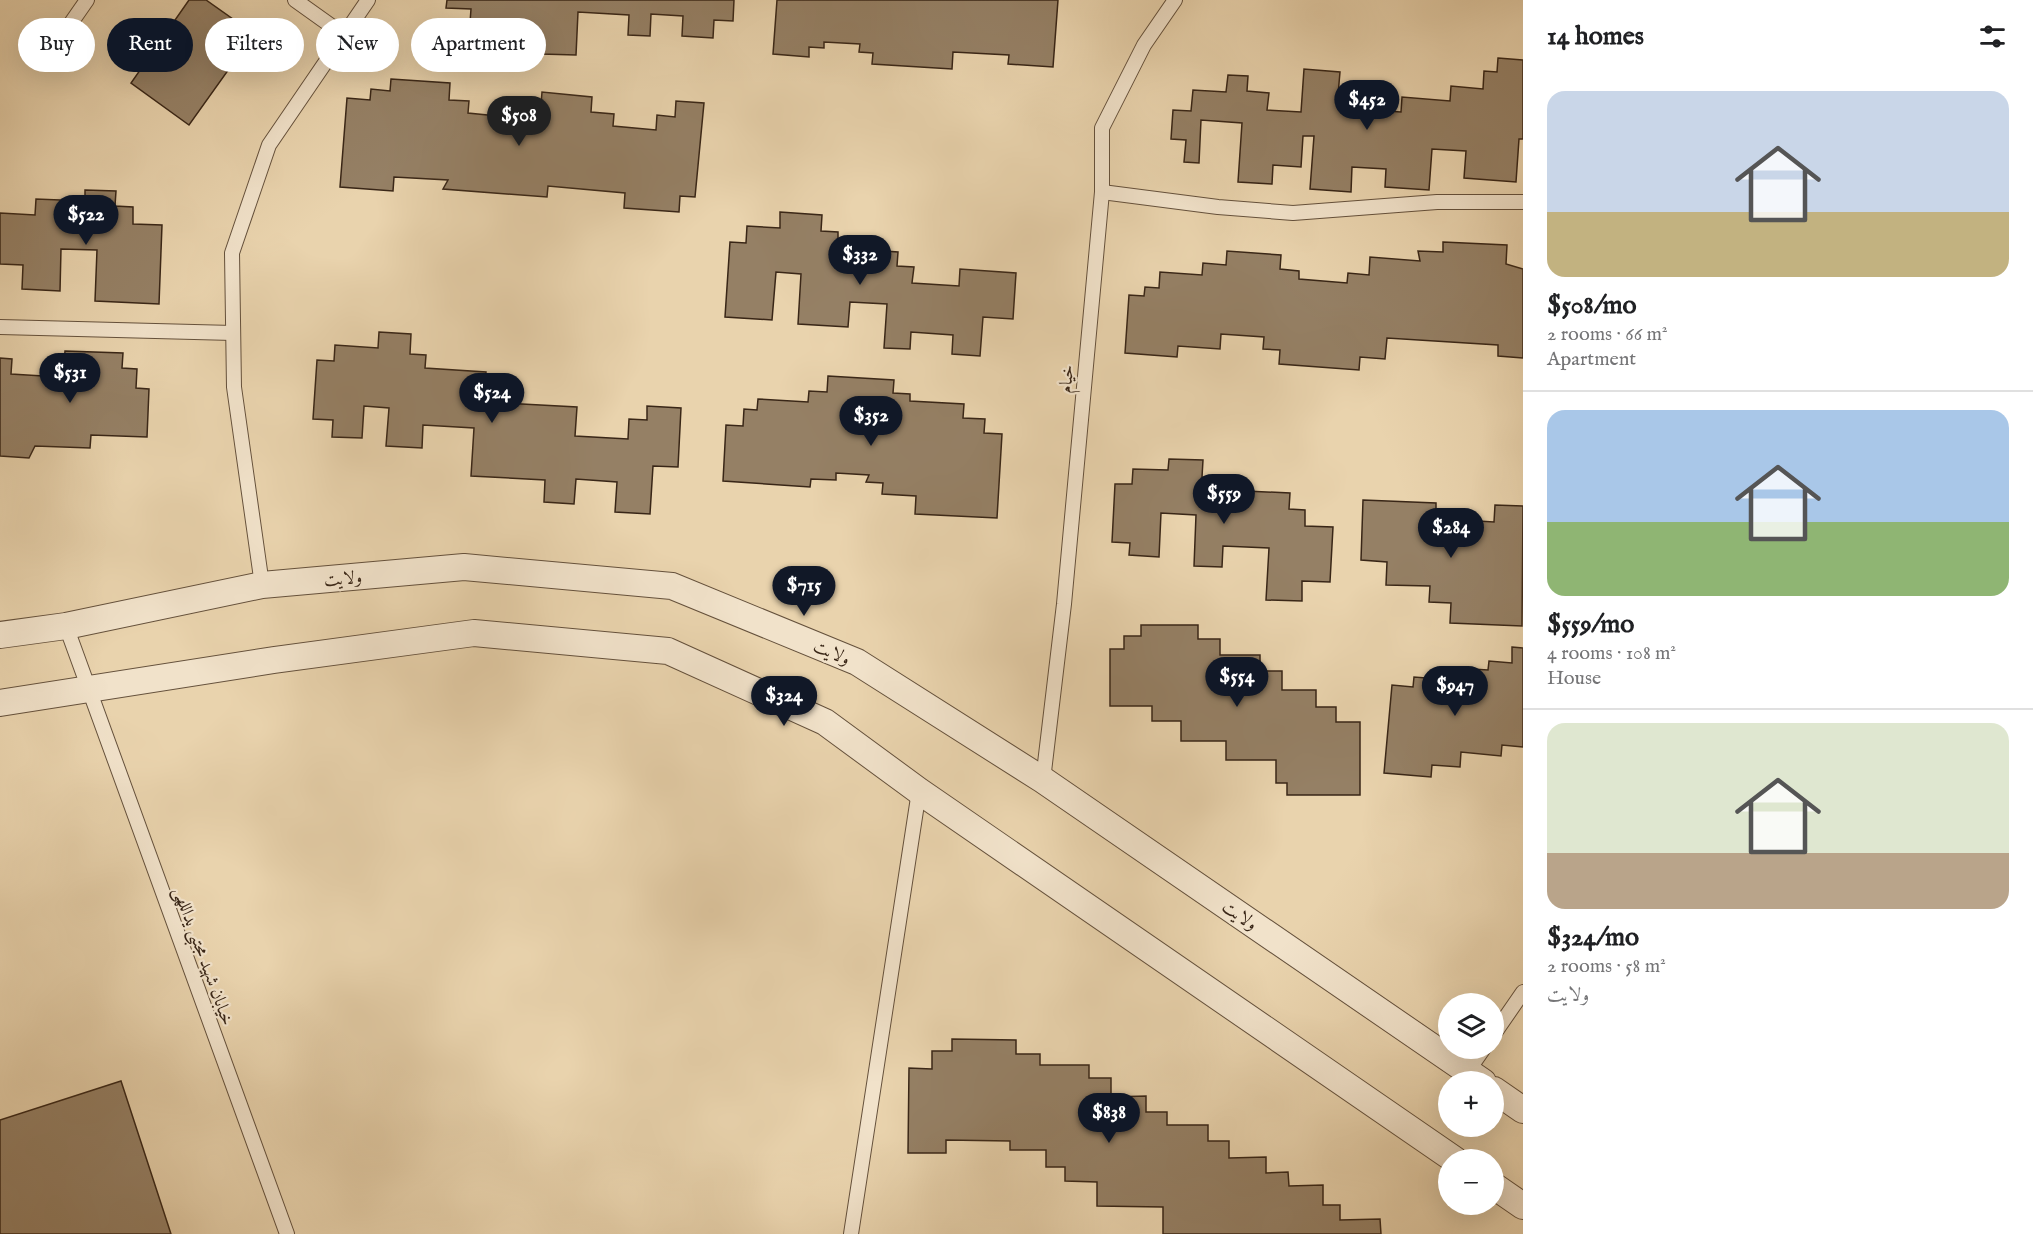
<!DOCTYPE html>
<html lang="en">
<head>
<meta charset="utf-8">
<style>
  :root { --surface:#fff; --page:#f6f6f6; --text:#202124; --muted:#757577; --line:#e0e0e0; --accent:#111827 }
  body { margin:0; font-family:"IM FELL English",Amiri,serif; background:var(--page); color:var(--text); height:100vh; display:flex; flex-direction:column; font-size:22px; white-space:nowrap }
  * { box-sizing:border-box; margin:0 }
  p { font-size:20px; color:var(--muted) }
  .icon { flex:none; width:33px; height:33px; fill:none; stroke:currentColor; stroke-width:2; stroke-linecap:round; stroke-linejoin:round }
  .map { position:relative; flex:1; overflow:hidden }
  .details { display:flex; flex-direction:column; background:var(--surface); width:510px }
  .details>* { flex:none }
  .top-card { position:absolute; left:18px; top:18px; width:570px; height:54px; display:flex; gap:12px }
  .buttons { position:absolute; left:1438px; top:993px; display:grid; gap:12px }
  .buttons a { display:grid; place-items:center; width:66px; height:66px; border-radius:50%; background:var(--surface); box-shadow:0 6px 24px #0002; font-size:30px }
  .price { position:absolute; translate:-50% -51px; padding:0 14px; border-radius:21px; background:var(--accent); color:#fff; font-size:20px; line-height:39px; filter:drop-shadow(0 2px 3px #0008) }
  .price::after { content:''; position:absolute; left:50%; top:36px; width:18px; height:14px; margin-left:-9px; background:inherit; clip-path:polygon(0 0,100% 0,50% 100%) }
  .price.current { background:#222; color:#fff }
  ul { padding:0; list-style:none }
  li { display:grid; align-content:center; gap:12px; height:318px; padding:0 24px }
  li+li { border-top:2px solid var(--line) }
  li span { display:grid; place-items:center; height:186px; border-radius:18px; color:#555 }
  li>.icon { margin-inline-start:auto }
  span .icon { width:108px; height:108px; fill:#fffc; stroke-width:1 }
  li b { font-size:26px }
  h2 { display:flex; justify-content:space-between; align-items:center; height:72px; padding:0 24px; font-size:26px }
  .pill { padding:0 21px; border-radius:27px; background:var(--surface); box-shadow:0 6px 24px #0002; font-size:21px; line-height:54px }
  .pill.current { background:var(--accent); color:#fff }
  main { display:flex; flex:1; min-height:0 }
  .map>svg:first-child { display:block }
  .building { fill:#958065; stroke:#392617; stroke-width:1.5 }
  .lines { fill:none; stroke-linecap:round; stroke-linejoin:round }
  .service-casing { stroke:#65513c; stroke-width:16 }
  .minor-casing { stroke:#65513c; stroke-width:28 }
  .service { stroke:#f1e2ca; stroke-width:14 }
  .minor { stroke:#f1e2ca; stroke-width:26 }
  .labels { text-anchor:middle; stroke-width:4.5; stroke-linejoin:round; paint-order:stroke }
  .street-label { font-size:18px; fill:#392617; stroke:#f1e2ca }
</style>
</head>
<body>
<main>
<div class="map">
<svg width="1523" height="1234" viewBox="0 0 1523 1234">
  <rect width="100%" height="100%" fill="#e9d3ad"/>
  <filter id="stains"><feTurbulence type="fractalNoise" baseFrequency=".00333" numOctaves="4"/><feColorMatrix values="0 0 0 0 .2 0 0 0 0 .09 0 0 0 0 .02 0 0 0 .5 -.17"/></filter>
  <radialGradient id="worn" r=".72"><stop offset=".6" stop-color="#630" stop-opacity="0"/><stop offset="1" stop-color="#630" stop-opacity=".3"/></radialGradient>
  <g class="building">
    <polygon points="189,0 206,0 254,34 189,125 131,83"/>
    <polygon points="447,0 734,0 733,21 714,20 713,38 682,36 683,16 651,14 650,36 628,35 629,15 578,12 576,55 541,54 542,35 503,33 503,53 468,50 471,9 446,8"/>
    <polygon points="777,0 1058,0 1053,67 1008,64 1009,55 953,52 952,69 872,64 873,53 859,52 860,44 824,42 824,48 809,47 809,57 773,54"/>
    <polygon points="1498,58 1523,60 1523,139 1519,139 1516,182 1464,178 1466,151 1432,149 1429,190 1385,187 1386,169 1352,167 1351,192 1310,189 1314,136 1303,136 1301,167 1273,165 1272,184 1238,182 1242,123 1201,120 1199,163 1184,162 1186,140 1171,139 1173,110 1191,111 1193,90 1226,92 1228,75 1248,76 1247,91 1269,93 1267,110 1301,112 1304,69 1340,72 1338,95 1356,97 1355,109 1401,112 1402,97 1450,101 1451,86 1483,89 1484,71 1497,72"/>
    <polygon points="391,79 450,83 449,100 469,101 468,113 518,118 519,103 541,105 542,92 592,97 591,112 614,114 613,126 656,130 657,115 675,117 676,101 704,103 695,197 680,196 679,212 624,208 625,193 548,186 547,197 443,189 448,180 394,177 393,191 340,187 347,98 370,100 371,89 390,91"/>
    <polygon points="85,190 116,191 115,206 133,207 133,224 162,225 159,304 95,301 97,250 61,249 60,291 22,289 23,265 0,264 0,213 35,215 36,199 85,201"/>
    <polygon points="780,212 822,215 821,231 838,232 838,248 898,252 897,266 914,267 912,283 959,286 960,269 1016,273 1013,319 983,317 980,356 952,354 953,335 911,332 910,349 884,348 887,304 850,302 848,327 798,324 801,274 776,272 772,320 725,317 730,242 746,243 747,226 780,228"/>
    <polygon points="1443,242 1507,245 1506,264 1523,269 1523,358 1498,356 1498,345 1387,338 1385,359 1360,357 1359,370 1279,364 1280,350 1263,349 1264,337 1221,334 1220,349 1178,346 1177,357 1125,353 1129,295 1144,296 1145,287 1159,288 1160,272 1202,275 1203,263 1226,265 1227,251 1281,255 1280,269 1299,271 1299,279 1347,283 1348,273 1369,275 1370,257 1420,261 1418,251 1443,252"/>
    <polygon points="379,332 411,334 410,354 426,355 425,368 486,372 485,387 503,388 501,403 577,407 575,436 628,439 629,419 647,420 647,406 681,408 678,467 653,466 650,514 615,512 617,482 576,479 574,504 544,502 545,480 471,476 474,428 423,425 422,448 386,446 389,408 364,406 362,438 332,437 333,420 313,419 317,360 334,361 335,345 378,348"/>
    <polygon points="65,351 123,353 122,368 137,369 136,388 149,389 147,437 91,435 90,448 35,446 29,458 0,456 0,358 12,359 11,374 43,376 46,365 64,365"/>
    <polygon points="828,376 894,380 893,393 910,394 910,401 964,404 963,418 985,419 984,433 1002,434 997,518 915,514 916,496 882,494 883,483 866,482 869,475 836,473 836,480 811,479 810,487 723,481 726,425 743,426 744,409 757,410 758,399 808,402 809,391 827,392"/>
    <polygon points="1169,459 1203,460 1202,477 1224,478 1224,490 1290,493 1289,509 1305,510 1305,526 1333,527 1330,582 1302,581 1302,601 1266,600 1269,548 1223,546 1222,567 1194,566 1196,515 1161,513 1159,557 1129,555 1130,543 1112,542 1115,484 1132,484 1133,469 1168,470"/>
    <polygon points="1363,500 1436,503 1436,518 1451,519 1451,534 1477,535 1478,521 1494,522 1495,505 1523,506 1522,626 1450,623 1451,603 1429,602 1430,586 1386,585 1387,562 1361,560"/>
    <polygon points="1141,625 1198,625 1198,639 1220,639 1220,655 1260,655 1260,671 1282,671 1282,690 1316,690 1316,707 1336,707 1336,722 1360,722 1360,795 1287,795 1287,783 1276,783 1276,760 1226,760 1226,741 1181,741 1181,721 1152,721 1152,706 1110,706 1110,649 1124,649 1124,636 1141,636"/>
    <polygon points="1512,647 1523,648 1523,747 1502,745 1501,756 1461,752 1460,767 1432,765 1431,777 1384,773 1392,685 1413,687 1414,677 1439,679 1440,667 1488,670 1489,661 1512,663"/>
    <polygon points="952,1039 1016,1040 1016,1054 1040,1054 1040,1065 1089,1065 1089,1078 1111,1078 1111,1097 1146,1096 1146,1112 1167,1112 1167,1125 1208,1125 1208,1141 1229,1141 1229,1158 1266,1157 1266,1173 1288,1172 1289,1186 1323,1185 1323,1205 1340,1205 1340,1220 1380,1219 1381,1234 1163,1234 1163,1207 1097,1206 1097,1182 1065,1181 1065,1167 1046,1167 1046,1150 1010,1150 1010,1141 946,1140 946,1153 908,1153 909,1068 932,1069 932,1051 952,1051"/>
    <polygon points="121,1081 171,1234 0,1234 0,1120"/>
  </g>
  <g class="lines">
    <g class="service-casing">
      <g id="service">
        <polyline points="295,0 344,35"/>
        <polyline points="48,56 87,0"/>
        <polyline points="1102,192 1218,207 1293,213 1437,202 1523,202"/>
        <polyline points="0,327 233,333"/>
        <polyline points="262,585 234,387 232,253 269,145 368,0"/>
        <polyline points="66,626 287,1234"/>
        <polyline points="1043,780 1064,604 1102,192 1102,128 1144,45 1175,0"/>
        <polyline points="1494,1034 1523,992"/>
        <polyline points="1468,1071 1484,1048"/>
        <polyline points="851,1234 919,791"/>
      </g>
    </g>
    <g class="minor-casing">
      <g id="minor">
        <polyline points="0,635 66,626 262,585 464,567 672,586 857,662 1043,780 1483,1082"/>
        <polyline points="0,703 274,660 474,633 668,651 825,722 919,791 1455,1160"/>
        <polyline points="1494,1090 1523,1110"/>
        <polyline points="1494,1186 1523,1206"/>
      </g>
    </g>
    <use href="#service" class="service"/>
    <use href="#minor" class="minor"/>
  </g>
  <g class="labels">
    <g class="street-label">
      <text transform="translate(1066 379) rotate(-85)" y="6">خیام</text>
      <text transform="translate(343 578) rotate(-5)" y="6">ولایت</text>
      <text transform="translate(832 652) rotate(23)" y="6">ولایت</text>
      <text transform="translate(1240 915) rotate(34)" y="6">ولایت</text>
      <text transform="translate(204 956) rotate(70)" y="6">خیابان شهید مجتبی یداللهی</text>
    </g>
  </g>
  <rect width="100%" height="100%" filter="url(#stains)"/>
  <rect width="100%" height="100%" fill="url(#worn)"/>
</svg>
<div class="buttons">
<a><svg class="icon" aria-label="layers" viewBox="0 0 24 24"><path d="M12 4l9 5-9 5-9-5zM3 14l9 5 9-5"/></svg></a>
<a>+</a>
<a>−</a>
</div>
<b class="price" style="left:1367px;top:131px">$452</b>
<b class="price current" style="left:519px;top:147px">$508</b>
<b class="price" style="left:86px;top:246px">$522</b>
<b class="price" style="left:860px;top:286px">$332</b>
<b class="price" style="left:70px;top:404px">$531</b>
<b class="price" style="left:492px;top:424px">$524</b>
<b class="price" style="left:871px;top:447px">$352</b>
<b class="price" style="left:1224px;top:525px">$559</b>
<b class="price" style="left:1451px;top:559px">$284</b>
<b class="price" style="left:804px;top:617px">$715</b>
<b class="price" style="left:1237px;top:708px">$554</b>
<b class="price" style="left:1455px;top:717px">$947</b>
<b class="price" style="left:784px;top:727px">$324</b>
<b class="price" style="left:1109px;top:1144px">$838</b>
<div class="top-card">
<a class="pill">Buy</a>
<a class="pill current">Rent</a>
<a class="pill">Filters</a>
<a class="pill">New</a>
<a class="pill">Apartment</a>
</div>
</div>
<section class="details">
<h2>14 homes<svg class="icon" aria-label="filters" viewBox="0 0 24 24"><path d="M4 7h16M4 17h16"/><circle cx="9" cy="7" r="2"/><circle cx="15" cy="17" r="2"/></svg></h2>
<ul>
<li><span style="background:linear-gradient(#c9d6e8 65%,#c2b280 0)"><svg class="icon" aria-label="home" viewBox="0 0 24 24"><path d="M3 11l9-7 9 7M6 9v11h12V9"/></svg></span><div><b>$508/mo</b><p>2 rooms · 66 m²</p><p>Apartment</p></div></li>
<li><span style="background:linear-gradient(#a9c7e8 60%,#8fb573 0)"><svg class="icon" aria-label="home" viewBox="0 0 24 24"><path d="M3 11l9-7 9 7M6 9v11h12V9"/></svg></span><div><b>$559/mo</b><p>4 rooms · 108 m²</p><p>House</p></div></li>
<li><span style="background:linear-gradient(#dfe7d0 70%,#b9a48a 0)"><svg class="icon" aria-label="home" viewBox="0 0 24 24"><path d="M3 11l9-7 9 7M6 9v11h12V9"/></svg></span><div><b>$324/mo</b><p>2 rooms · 58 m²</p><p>ولایت</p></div></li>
</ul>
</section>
</main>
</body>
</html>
